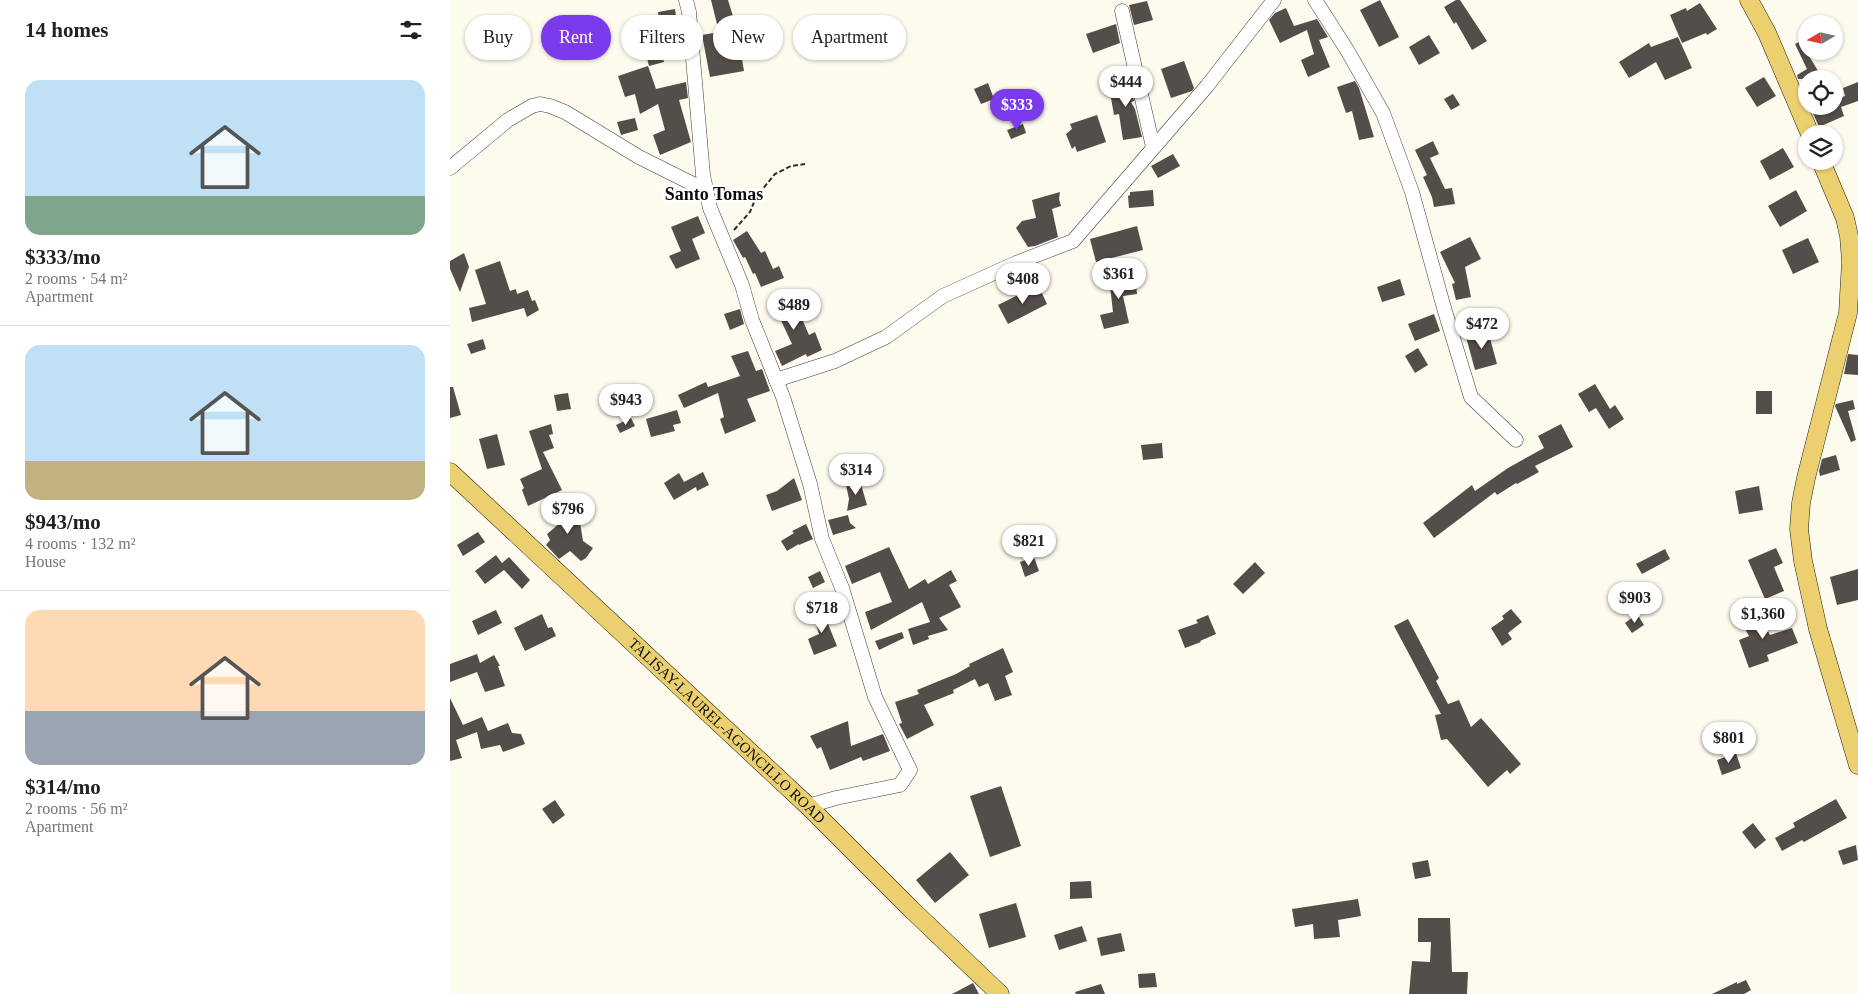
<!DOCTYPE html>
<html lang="en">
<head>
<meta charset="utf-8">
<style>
  :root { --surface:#fff; --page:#f2f2f2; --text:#222; --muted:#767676; --line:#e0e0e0; --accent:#7c3aed }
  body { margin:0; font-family:"Times New Roman",serif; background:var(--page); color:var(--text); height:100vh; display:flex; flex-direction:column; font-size:19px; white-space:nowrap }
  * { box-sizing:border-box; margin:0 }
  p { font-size:16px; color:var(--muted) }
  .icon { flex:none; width:28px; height:28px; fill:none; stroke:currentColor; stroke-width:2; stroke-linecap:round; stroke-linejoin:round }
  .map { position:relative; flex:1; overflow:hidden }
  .sheet { display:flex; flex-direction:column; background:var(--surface); width:450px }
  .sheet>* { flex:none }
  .banner { position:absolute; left:15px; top:15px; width:475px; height:45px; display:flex; gap:10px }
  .needle { width:32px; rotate:261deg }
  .fabs { position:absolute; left:1348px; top:15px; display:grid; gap:10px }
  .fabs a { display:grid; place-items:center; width:45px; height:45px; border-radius:50%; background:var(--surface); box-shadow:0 1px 4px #0004; font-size:25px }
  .price { position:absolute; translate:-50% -42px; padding:0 11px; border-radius:18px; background:#fff; color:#222; font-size:16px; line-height:32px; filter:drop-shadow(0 1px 2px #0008) }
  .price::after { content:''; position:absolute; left:50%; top:30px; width:15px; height:11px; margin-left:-8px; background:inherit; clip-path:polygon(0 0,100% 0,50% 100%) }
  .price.on { background:var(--accent); color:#fff }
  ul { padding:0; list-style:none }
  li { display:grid; align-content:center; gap:10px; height:265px; padding:0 25px }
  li+li { border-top:1px solid var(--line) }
  li span { display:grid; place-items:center; height:155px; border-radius:15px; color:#555 }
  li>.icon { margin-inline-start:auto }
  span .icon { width:90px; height:90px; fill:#fffc; stroke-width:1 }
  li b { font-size:21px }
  h2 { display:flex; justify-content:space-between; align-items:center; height:60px; padding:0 25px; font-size:21px }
  .pill { padding:0 18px; border-radius:22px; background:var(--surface); box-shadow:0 1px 4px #0004; font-size:18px; line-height:45px }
  .pill.on { background:var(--accent); color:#fff }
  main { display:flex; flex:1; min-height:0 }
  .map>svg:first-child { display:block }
  .building { fill:#544e4a }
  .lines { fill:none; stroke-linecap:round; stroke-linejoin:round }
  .minor-casing { stroke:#3f3f3f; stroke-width:15 }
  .major-casing { stroke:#1d1d1d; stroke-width:19 }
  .path { stroke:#2e2e2e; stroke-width:2; stroke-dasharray:5 2.5; stroke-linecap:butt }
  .minor { stroke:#fff; stroke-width:14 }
  .major { stroke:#ecd06f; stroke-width:18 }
  .labels { text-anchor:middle; stroke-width:5; stroke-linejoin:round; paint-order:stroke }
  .street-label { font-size:15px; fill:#0c0c0c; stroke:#fff }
  .quarter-label { font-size:18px; font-weight:bold; fill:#0c0c0c; stroke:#fff }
</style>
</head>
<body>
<main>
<section class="sheet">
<h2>14 homes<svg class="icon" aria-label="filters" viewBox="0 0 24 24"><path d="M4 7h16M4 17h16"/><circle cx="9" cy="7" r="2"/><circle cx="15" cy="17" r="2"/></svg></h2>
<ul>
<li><span style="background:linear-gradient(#bfe0f5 75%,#7fa58c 0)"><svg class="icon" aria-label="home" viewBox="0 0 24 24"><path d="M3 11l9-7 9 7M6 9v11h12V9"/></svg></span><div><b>$333/mo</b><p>2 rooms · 54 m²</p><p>Apartment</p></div></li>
<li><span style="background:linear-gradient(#bfe0f5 75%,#c2b280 0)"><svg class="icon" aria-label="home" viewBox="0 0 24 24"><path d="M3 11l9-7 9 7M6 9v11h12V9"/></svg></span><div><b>$943/mo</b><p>4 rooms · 132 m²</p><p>House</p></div></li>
<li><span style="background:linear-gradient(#ffd9b3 65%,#9aa5b1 0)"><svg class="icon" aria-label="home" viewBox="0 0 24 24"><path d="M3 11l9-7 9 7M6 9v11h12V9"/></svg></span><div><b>$314/mo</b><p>2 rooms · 56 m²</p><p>Apartment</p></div></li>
</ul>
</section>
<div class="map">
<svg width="1408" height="994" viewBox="0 0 1408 994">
  <rect width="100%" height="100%" fill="#fdfbee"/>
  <g class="building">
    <polygon points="261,0 278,0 287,29 294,71 260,77 252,35 269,32"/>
    <polygon points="930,0 949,37 929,47 910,10"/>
    <polygon points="1006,0 1010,0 1037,41 1022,50 1006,22 1004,24 994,7"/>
    <polygon points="697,1 703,20 684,25 679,5"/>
    <polygon points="1250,3 1267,29 1257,35 1256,33 1232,43 1220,15 1236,8 1237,11"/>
    <polygon points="836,8 844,26 867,19 878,37 869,40 880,67 858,77 851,60 864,54 857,30 830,43 819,20 825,13"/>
    <polygon points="225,9 228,29 211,32 211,36 200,38 196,21 209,19 208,12"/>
    <polygon points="666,24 670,43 643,53 636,34"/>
    <polygon points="979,35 990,53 969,65 959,47"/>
    <polygon points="1228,37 1242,68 1215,80 1206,62 1179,78 1169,62 1199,43 1201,47"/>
    <polygon points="1351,41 1356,51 1373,79 1348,79 1347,75 1357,69 1345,44"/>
    <polygon points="209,43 214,62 199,66 194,47"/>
    <polygon points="734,61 744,88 742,91 721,98 711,69"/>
    <polygon points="198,66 206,89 236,82 238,98 229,100 241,142 210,155 203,135 215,130 208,104 190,114 185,94 175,97 168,76"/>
    <polygon points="677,72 684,101 681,102 685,109 692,137 673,140 669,114 664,115 661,98 668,96 662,76"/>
    <polygon points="1314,77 1326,96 1307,107 1295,88"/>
    <polygon points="905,81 909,88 924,137 909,140 902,111 896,113 887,87"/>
    <polygon points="1408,82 1408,101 1391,107 1394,116 1369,127 1362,111 1372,106 1384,106 1384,101 1395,96 1393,88"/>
    <polygon points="538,83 544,99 531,104 524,89"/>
    <polygon points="1003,94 1010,105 1001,110 994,99"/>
    <polygon points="647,115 656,142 627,152 625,146 622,149 616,134 622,129 620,124"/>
    <polygon points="185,118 188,130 171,135 167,122"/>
    <polygon points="573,124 576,133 561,139 557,130"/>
    <polygon points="983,141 989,154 980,158 995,189 1002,188 1005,204 984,207 982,197 973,177 977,175 965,150"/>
    <polygon points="1333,148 1344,167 1320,180 1310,161"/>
    <polygon points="723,154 730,166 708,178 701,166"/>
    <polygon points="703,190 704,206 679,208 678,196 680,195 680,192"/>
    <polygon points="1346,190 1357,211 1330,227 1318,206"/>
    <polygon points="610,192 609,199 611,206 602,209 608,237 585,246 578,247 566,228 572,221 586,218 582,200"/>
    <polygon points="248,216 255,233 242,239 250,259 226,269 219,256 231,251 221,227"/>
    <polygon points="687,226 693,250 646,262 640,239"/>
    <polygon points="297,231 311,253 315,251 323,269 329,266 334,278 311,287 305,273 303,274 295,257 293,258 283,240"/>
    <polygon points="1020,237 1031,259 1015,267 1021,297 1006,300 1002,284 1005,283 990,252"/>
    <polygon points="1358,238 1369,262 1343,274 1332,250"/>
    <polygon points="14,253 19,267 10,292 0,269 0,261"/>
    <polygon points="50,261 60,291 66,289 67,294 78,290 82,301 85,300 89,310 77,317 74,308 22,322 19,308 36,304 25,270"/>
    <polygon points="685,274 687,294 673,296 679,323 654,329 650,315 663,312 659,277"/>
    <polygon points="950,279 955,295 932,302 927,287"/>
    <polygon points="588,285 597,304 558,324 548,305"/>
    <polygon points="343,293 349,312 359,335 365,332 372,350 357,357 356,354 332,366 325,351 342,344 328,314 326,314 322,299"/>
    <polygon points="290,309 294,324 280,330 274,314"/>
    <polygon points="984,314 990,331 965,341 958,324"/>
    <polygon points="1038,331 1047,364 1025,370 1016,337"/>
    <polygon points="33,339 36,349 21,354 17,344"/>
    <polygon points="968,348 978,365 965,373 955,356"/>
    <polygon points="298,351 306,371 312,369 320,391 297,399 306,421 275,434 270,419 274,417 268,393 234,408 228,395 256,382 258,387 290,376 281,356"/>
    <polygon points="1398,354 1408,355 1408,375 1394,374"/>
    <polygon points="1145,384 1160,409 1165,405 1174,419 1159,429 1146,408 1139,412 1128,394"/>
    <polygon points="0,387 3,387 11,415 0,418"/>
    <rect x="1306" y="391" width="16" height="23"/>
    <polygon points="118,393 121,409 107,411 104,395"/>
    <polygon points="1403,400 1405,409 1398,411 1406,440 1401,442 1385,406 1386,404"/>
    <polygon points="227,410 231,423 223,425 225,431 201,437 196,419"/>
    <polygon points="181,418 185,426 170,433 166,425"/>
    <polygon points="101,424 103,434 99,435 104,448 93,452 112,490 78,506 72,490 74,488 70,479 92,469 79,431"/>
    <polygon points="1111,424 1123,447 1085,466 1089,472 1067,484 1066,483 1047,495 1045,492 984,538 973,523 1022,485 1025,491 1058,468 1094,448 1088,436"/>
    <polygon points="47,434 55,465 37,469 29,439"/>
    <polygon points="712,443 713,458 693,460 691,445"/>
    <polygon points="1386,455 1390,470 1370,476 1369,471 1372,459"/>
    <polygon points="253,472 259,485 247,491 246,487 224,500 214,483 229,473 234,482"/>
    <polygon points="344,478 352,500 322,511 316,495 327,491"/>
    <polygon points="410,481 417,505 397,511 399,499 396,485"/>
    <polygon points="1309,486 1313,510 1289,514 1285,491"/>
    <polygon points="117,505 128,510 133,541 143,548 136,558 131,561 120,551 109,559 96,545 100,540 97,534 110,523 104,517"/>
    <polygon points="398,515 400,523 406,528 383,535 378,520"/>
    <polygon points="356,524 363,539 349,545 349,544 337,551 331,541 344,533 342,531"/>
    <polygon points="28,532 35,542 13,556 7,545"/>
    <polygon points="439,547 459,589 475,579 478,584 501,570 507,581 499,585 511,607 489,618 498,630 478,636 479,639 463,645 458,629 480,622 472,602 421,630 415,612 442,602 430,572 402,584 395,566"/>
    <polygon points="1326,548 1333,563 1324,567 1334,591 1315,599 1298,560"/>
    <polygon points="1215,549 1220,559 1192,574 1186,564"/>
    <polygon points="46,555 52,563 59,557 80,580 72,589 54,570 35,584 25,571"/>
    <polygon points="584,557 589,571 575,577 570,562"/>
    <polygon points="805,562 815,573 793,594 783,584"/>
    <polygon points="1408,569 1408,600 1387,605 1380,577"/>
    <polygon points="370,571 375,582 363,588 358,577"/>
    <polygon points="375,608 378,618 376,619 387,646 364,655 358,639 369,634 362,612"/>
    <polygon points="1061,609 1072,622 1058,633 1062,639 1052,646 1041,628 1054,619 1052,616"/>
    <polygon points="1306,609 1320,635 1342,628 1348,643 1317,655 1319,661 1299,668 1289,640 1299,636 1289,618"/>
    <polygon points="46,610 52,623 28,635 22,621"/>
    <polygon points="92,614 98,628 102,627 106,636 75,651 64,628"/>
    <polygon points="1187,614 1194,625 1182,633 1175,623"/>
    <polygon points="758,615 766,634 750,641 751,642 735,648 728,630 748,623 746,620"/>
    <polygon points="958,619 989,678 986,681 998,704 1009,700 1021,727 1031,718 1071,764 1060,774 1057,770 1038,787 997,739 991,740 985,715 991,714 944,626"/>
    <polygon points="452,632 454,638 429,650 425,641"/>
    <polygon points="553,648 563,672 555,676 562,695 545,701 538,683 529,687 525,679 503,690 504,693 474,705 484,725 457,739 449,724 452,723 445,702 469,694 467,690 506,674 520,666 519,664"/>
    <polygon points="27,654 30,663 44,655 50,666 48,666 55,686 35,692 27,672 0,682 0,664"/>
    <polygon points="0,698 13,725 32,717 38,731 58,723 62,733 71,734 75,744 53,752 50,745 31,749 27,732 6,740 12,758 0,761"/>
    <polygon points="398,721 401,746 433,734 440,751 413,761 411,757 380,770 371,747 367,749 360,736"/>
    <polygon points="1286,753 1291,768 1272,775 1267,760"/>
    <polygon points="551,786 571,846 540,857 520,796"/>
    <polygon points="1386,799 1397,818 1354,842 1352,840 1332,851 1325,838 1345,827 1343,823"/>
    <polygon points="105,800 115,815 103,824 92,809"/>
    <polygon points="1303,823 1316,840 1305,849 1292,832"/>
    <polygon points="1406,845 1408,860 1393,865 1388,851"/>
    <polygon points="500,852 519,875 485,903 466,880"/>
    <polygon points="978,860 981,876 965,879 962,863"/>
    <polygon points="641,881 642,898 620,899 620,882"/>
    <polygon points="908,899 911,916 888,920 890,937 864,939 863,924 845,927 842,909"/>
    <polygon points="566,903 576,937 539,948 529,914"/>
    <polygon points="968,918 1000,918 1002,972 1018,972 1017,994 959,994 962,961 980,962 981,942 968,942"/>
    <polygon points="632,926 637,941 609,950 604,935"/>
    <polygon points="671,933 675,951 651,956 647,938"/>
    <polygon points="705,973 707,987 689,988 688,974"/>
    <polygon points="1296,980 1301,990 1294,994 1262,994 1287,982 1287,984"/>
    <polygon points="523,983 529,994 502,994"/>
    <polygon points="651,984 655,994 626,994 625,992"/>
  </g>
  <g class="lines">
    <g class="minor-casing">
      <g id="minor">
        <polyline points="236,0 239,12 253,175 260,208 292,285 302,320 333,397 360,484 372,539 392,588 425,697 460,770 450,785 386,798 358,806"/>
        <polyline points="865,0 897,50 933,113 962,192 994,308 1021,397 1066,440"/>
        <polyline points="672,11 703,147"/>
        <polyline points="0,168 58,120 82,106 90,104 100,106 115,112 189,157 255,190"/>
        <polyline points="326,380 385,361 436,337 493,296 566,263 623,241 757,86 824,0"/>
      </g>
    </g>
    <g class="major-casing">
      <g id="major">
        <polyline points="1299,0 1317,33 1360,134"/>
        <polyline points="1371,161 1395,218 1399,236 1401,261 1398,313 1356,478 1351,503 1349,529 1353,561 1368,629 1408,765"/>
        <path id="s1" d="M0 472 358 806 461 909 550 994"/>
      </g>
    </g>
    <polyline class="path" points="284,230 300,212 306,197 325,174 341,166 355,164"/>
    <use href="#minor" class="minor"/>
    <use href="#major" class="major"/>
  </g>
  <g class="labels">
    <g class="street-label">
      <text dy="5" stroke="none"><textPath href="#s1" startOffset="379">TALISAY-LAUREL-AGONCILLO ROAD</textPath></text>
    </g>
    <g class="quarter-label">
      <text x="264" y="200">Santo Tomas</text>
    </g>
  </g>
</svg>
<div class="fabs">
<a><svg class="needle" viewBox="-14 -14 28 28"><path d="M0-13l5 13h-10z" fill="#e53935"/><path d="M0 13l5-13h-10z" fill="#767676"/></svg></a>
<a><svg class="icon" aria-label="locate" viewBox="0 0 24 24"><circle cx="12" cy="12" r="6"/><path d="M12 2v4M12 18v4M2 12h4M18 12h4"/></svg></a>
<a><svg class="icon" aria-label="layers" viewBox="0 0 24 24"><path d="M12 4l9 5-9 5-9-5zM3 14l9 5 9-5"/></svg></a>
</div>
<b class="price" style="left:676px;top:108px">$444</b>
<b class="price on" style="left:567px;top:131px">$333</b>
<b class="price" style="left:669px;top:300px">$361</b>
<b class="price" style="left:573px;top:305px">$408</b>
<b class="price" style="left:344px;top:331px">$489</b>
<b class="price" style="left:1032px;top:350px">$472</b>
<b class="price" style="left:176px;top:426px">$943</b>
<b class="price" style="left:406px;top:496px">$314</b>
<b class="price" style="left:118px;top:535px">$796</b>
<b class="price" style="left:579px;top:567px">$821</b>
<b class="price" style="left:1185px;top:624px">$903</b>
<b class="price" style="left:372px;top:634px">$718</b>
<b class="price" style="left:1313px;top:640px">$1,360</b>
<b class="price" style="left:1279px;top:764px">$801</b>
<div class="banner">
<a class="pill">Buy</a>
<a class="pill on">Rent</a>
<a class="pill">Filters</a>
<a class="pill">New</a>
<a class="pill">Apartment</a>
</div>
</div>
</main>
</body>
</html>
